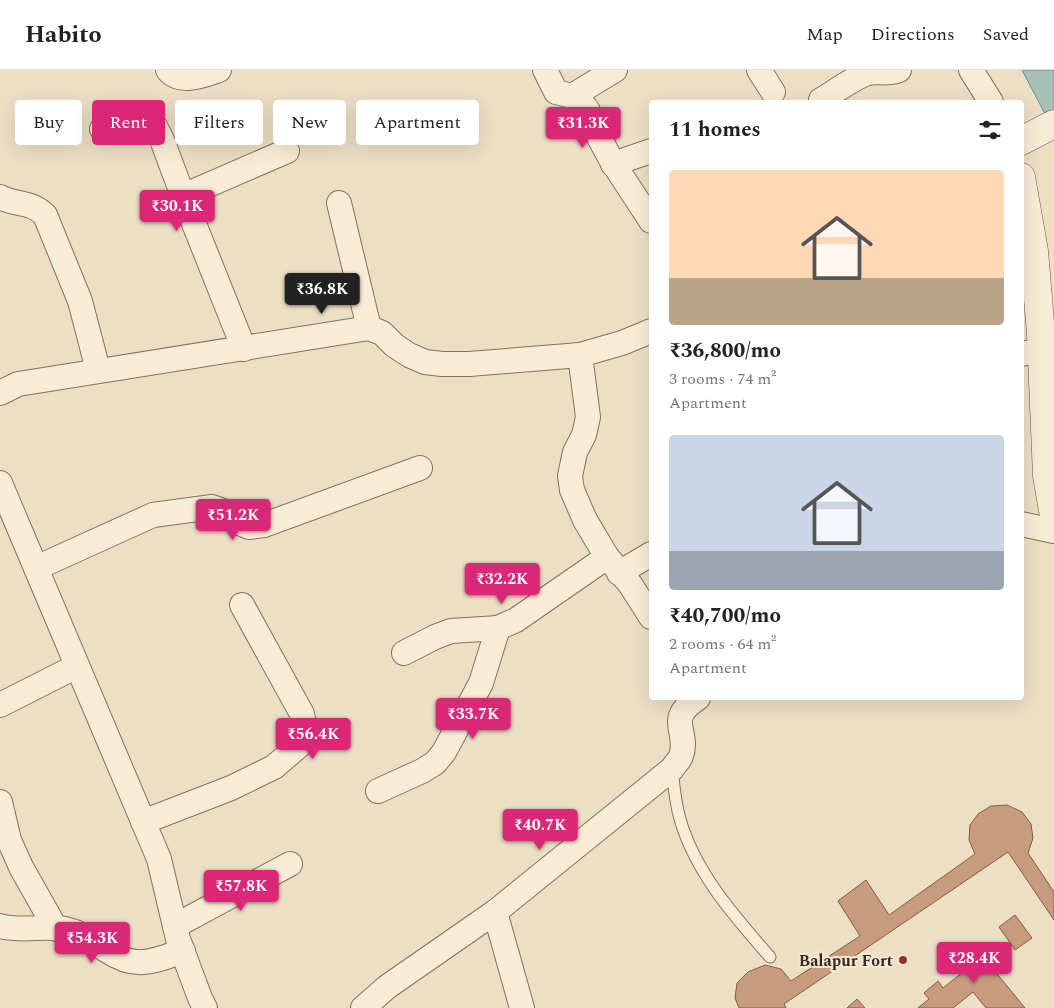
<!DOCTYPE html>
<html lang="en">
<head>
<meta charset="utf-8">
<style>
  :root { --surface:#fff; --page:#f2f2f2; --text:#222; --muted:#767676; --line:#e0e0e0; --accent:#db2777 }
  body { margin:0; font-family:Spectral,serif; background:var(--page); color:var(--text); height:100vh; display:flex; flex-direction:column; font-size:19px; white-space:nowrap }
  * { box-sizing:border-box; margin:0 }
  p { font-size:16px; color:var(--muted) }
  .icon { flex:none; width:28px; height:28px; fill:none; stroke:currentColor; stroke-width:2; stroke-linecap:round; stroke-linejoin:round }
  .map { position:relative; flex:1; overflow:hidden }
  .sheet { position:absolute; left:649px; top:30px; width:375px; height:600px; display:flex; flex-direction:column; background:var(--surface); border-radius:5px; box-shadow:0 5px 20px #0002 }
  .sheet>* { flex:none }
  .guide { position:absolute; left:15px; top:30px; width:475px; height:45px; display:flex; gap:10px }
  .price { position:absolute; translate:-50% -42px; padding:0 11px; border-radius:5px; background:var(--accent); color:#fff; font-size:16px; line-height:32px; filter:drop-shadow(0 1px 2px #0008) }
  .price::after { content:''; position:absolute; left:50%; top:30px; width:15px; height:11px; margin-left:-8px; background:inherit; clip-path:polygon(0 0,100% 0,50% 100%) }
  .price.current { background:#222; color:#fff }
  ul { padding:0; list-style:none }
  li { display:grid; align-content:center; gap:10px; height:265px; padding:0 20px }
  li span { display:grid; place-items:center; height:155px; border-radius:5px; color:#555 }
  li>.icon { margin-inline-start:auto }
  span .icon { width:90px; height:90px; fill:#fffc; stroke-width:1 }
  li b { font-size:21px }
  h2 { display:flex; justify-content:space-between; align-items:center; height:60px; padding:0 20px; font-size:21px }
  .chip { padding:0 18px; border-radius:5px; background:var(--surface); box-shadow:0 5px 20px #0002; font-size:18px; line-height:45px }
  .chip.current { background:var(--accent); color:#fff }
  header { display:flex; align-items:center; gap:30px; box-sizing:border-box; height:70px; padding:0 25px; background:var(--surface); border-bottom:1px solid var(--line) }
  header strong { font-size:24px }
  nav { display:flex; gap:28px; margin-inline-start:auto; font-size:18px }
  .map>svg:first-child { display:block }
  .water { fill:#a6bfb7; stroke:#6d8d85 }
  .building { fill:#c89b7c; stroke:#845b43 }
  .lines { fill:none; stroke-linecap:round; stroke-linejoin:round }
  .lane-casing { stroke:#86715c; stroke-width:13 }
  .street-casing { stroke:#86715c; stroke-width:26 }
  .secondary-casing { stroke:#67533f; stroke-width:29 }
  .lane { stroke:#f7edd7; stroke-width:11 }
  .street { stroke:#f7edd7; stroke-width:24 }
  .secondary { stroke:#f7edd7; stroke-width:28 }
  .poi-dot { fill:#922f31; stroke:#f4ead4; stroke-width:2 }
  .labels { text-anchor:middle; stroke-width:4; stroke-linejoin:round; paint-order:stroke }
  .poi-label { font-size:16px; font-weight:bold; fill:#362a1f; stroke:#f4ead4; text-anchor:end }
</style>
</head>
<body>
<header>
<strong>Habito</strong>
<nav><a>Map</a><a>Directions</a><a>Saved</a></nav>
</header>
<div class="map">
<svg width="1054" height="938" viewBox="0 0 1054 938">
  <rect width="100%" height="100%" fill="#ecdfc4"/>
  <polygon class="water" points="1022,0 1054,0 1054,61"/>
  <g class="building">
    <polygon points="1007,735 1022,742 1031,754 1033,768 1028,783 1054,822 1054,850 1008,782 784,934 786,938 739,938 735,928 737,913 748,902 765,895 781,899 791,911 860,866 838,831 866,810 889,845 975,784 969,770 970,755 978,744 991,736"/>
    <polygon points="1015,845 1032,868 1015,880 999,857"/>
    <polygon points="989,875 1003,892 994,900 1025,938 986,938 973,922 953,938 918,938 929,929 924,923 938,911 943,918 963,902 955,893 972,879 977,885"/>
    <polygon points="857,929 865,938 847,938"/>
  </g>
  <g class="lines">
    <g class="lane-casing">
      <path id="lane" d="M672 699C674 715 675 732 680 749 695 802 734 846 770 887"/>
    </g>
    <g class="street-casing">
      <g id="street">
        <path d="M168 0C180 15 204 5 219 0"/>
        <polyline points="545,0 556,22 572,26 581,31 588,41 596,62 613,93 651,151"/>
        <polyline points="759,0 773,22"/>
        <polyline points="971,0 991,32"/>
        <polyline points="572,26 615,0"/>
        <path d="M821 30C835 22 850 10 865 4 876 0 886 5 899 0"/>
        <polyline points="102,59 127,48 137,48 146,49 155,56 162,70 183,126 244,279"/>
        <polyline points="613,94 651,81"/>
        <polyline points="183,126 287,81"/>
        <path d="M0 127C17 136 29 130 45 145L80 231 98 300"/>
        <polyline points="339,133 369,258"/>
        <polyline points="1021,284 1041,280"/>
        <polyline points="580,285 588,347 584,365 575,382 570,406 572,420 585,450 607,487 630,514 651,547"/>
        <polyline points="0,323 18,314 369,258 382,263 394,275 409,285 425,292 442,294 469,294 580,285 622,273 651,261"/>
        <polyline points="0,413 159,789 178,869 200,928 205,938"/>
        <polyline points="1021,454 1054,461"/>
        <polyline points="36,498 153,445 212,437 226,442 237,452 249,457 264,455 420,398"/>
        <polyline points="619,503 651,484"/>
        <polyline points="404,583 435,567 451,561 498,558 516,550 607,487"/>
        <polyline points="0,635 77,596"/>
        <polyline points="378,721 422,701 435,693 444,682 481,613 498,558"/>
        <polyline points="0,732 9,770 21,797 56,859"/>
        <polyline points="143,752 231,718 274,697 301,674 305,658 302,644 242,535"/>
        <polyline points="495,842 522,938"/>
        <path d="M0 856C23 862 44 855 65 859 82 863 92 871 106 880 136 900 151 892 183 881"/>
        <polyline points="175,856 290,794"/>
        <path d="M363 938 387 917 495 842 672 699C674 695 680 690 681 686 690 661 664 650 698 628"/>
      </g>
    </g>
    <g class="secondary-casing">
      <g id="secondary">
        <polyline points="1021,71 1054,54"/>
        <polyline points="1021,107 1034,181 1041,264 1047,406 1054,446"/>
      </g>
    </g>
    <use href="#lane" class="lane"/>
    <use href="#street" class="street"/>
    <use href="#secondary" class="secondary"/>
  </g>
  <circle class="poi-dot" cx="903" cy="890" r="5"/>
  <g class="labels">
    <g class="poi-label">
      <text x="893" y="896">Balapur Fort</text>
    </g>
  </g>
</svg>
<b class="price" style="left:583px;top:79px">₹31.3K</b>
<b class="price" style="left:177px;top:162px">₹30.1K</b>
<b class="price current" style="left:322px;top:245px">₹36.8K</b>
<b class="price" style="left:233px;top:471px">₹51.2K</b>
<b class="price" style="left:502px;top:535px">₹32.2K</b>
<b class="price" style="left:473px;top:670px">₹33.7K</b>
<b class="price" style="left:313px;top:690px">₹56.4K</b>
<b class="price" style="left:540px;top:781px">₹40.7K</b>
<b class="price" style="left:241px;top:842px">₹57.8K</b>
<b class="price" style="left:92px;top:894px">₹54.3K</b>
<b class="price" style="left:974px;top:914px">₹28.4K</b>
<div class="guide">
<a class="chip">Buy</a>
<a class="chip current">Rent</a>
<a class="chip">Filters</a>
<a class="chip">New</a>
<a class="chip">Apartment</a>
</div>
<section class="sheet">
<h2>11 homes<svg class="icon" aria-label="filters" viewBox="0 0 24 24"><path d="M4 7h16M4 17h16"/><circle cx="9" cy="7" r="2"/><circle cx="15" cy="17" r="2"/></svg></h2>
<ul>
<li><span style="background:linear-gradient(#ffd9b3 70%,#b9a48a 0)"><svg class="icon" aria-label="home" viewBox="0 0 24 24"><path d="M3 11l9-7 9 7M6 9v11h12V9"/></svg></span><div><b>₹36,800/mo</b><p>3 rooms · 74 m²</p><p>Apartment</p></div></li>
<li><span style="background:linear-gradient(#c9d6e8 75%,#9aa5b1 0)"><svg class="icon" aria-label="home" viewBox="0 0 24 24"><path d="M3 11l9-7 9 7M6 9v11h12V9"/></svg></span><div><b>₹40,700/mo</b><p>2 rooms · 64 m²</p><p>Apartment</p></div></li>
</ul>
</section>
</div>
</body>
</html>
